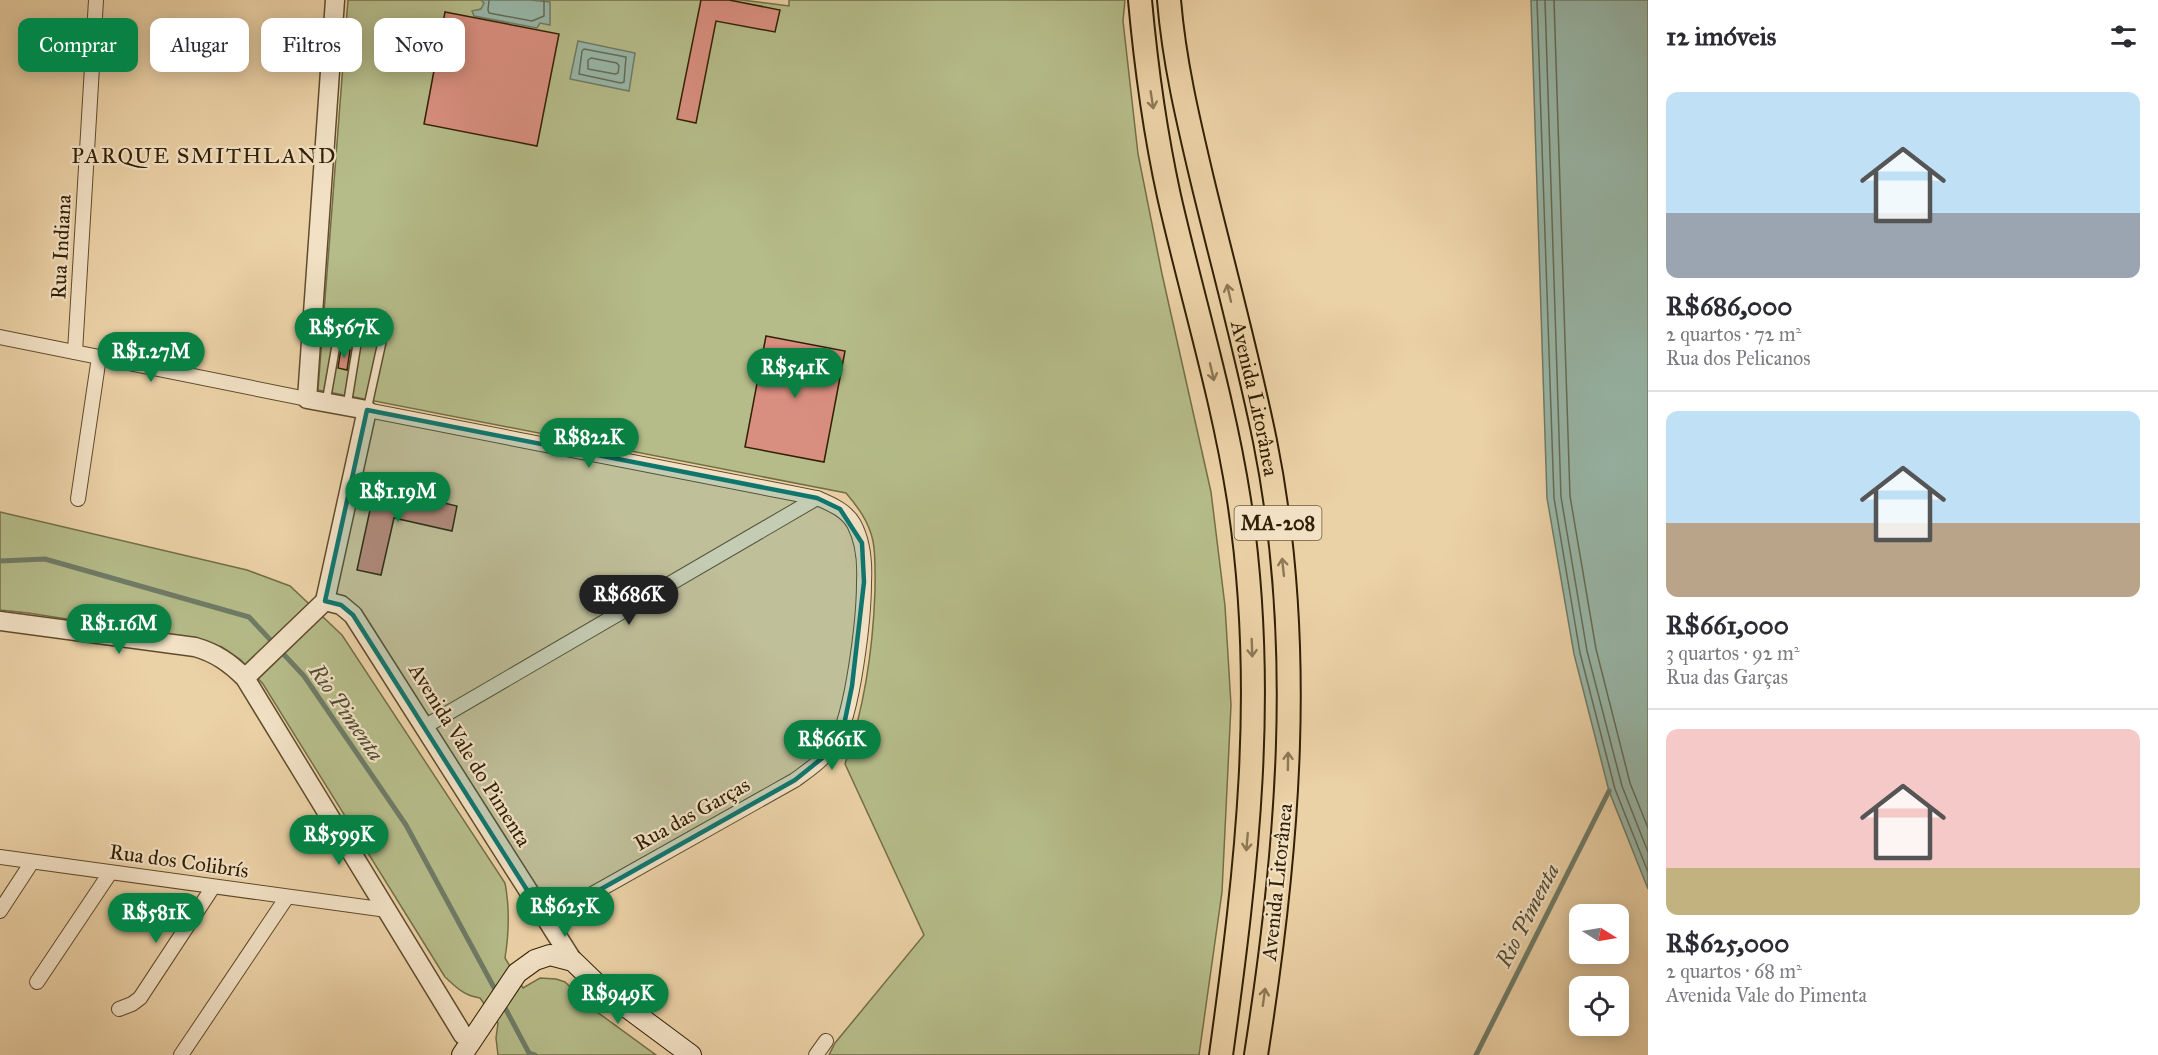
<!DOCTYPE html>
<html lang="pt">
<head>
<meta charset="utf-8">
<style>
  :root { --surface:#fff; --page:#f7f7f7; --text:#2b2b33; --muted:#7c7c81; --line:#e1e1e2; --accent:#0b8043 }
  body { margin:0; font-family:"IM FELL Great Primer",serif; background:var(--page); color:var(--text); height:100vh; display:flex; flex-direction:column; font-size:22px; white-space:nowrap }
  * { box-sizing:border-box; margin:0 }
  p { font-size:20px; color:var(--muted) }
  .icon { flex:none; width:33px; height:33px; fill:none; stroke:currentColor; stroke-width:2; stroke-linecap:round; stroke-linejoin:round }
  .map { position:relative; flex:1; overflow:hidden }
  .details { display:flex; flex-direction:column; background:var(--surface); width:510px }
  .details>* { flex:none }
  .top-card { position:absolute; left:18px; top:18px; width:570px; height:54px; display:flex; gap:12px }
  .needle { width:39px; rotate:101deg }
  .fabs { position:absolute; left:1569px; top:904px; display:grid; gap:12px }
  .fabs a { display:grid; place-items:center; width:60px; height:60px; border-radius:12px; background:var(--surface); box-shadow:0 3px 15px #0003; font-size:30px }
  .price { position:absolute; translate:-50% -51px; padding:0 14px; border-radius:21px; background:var(--accent); color:#fff; font-size:20px; line-height:39px; filter:drop-shadow(0 2px 3px #0008) }
  .price::after { content:''; position:absolute; left:50%; top:36px; width:18px; height:14px; margin-left:-9px; background:inherit; clip-path:polygon(0 0,100% 0,50% 100%) }
  .price.selected { background:#222; color:#fff }
  ul { padding:0; list-style:none }
  li { display:grid; align-content:center; gap:12px; height:318px; padding:0 18px }
  li+li { border-top:2px solid var(--line) }
  li span { display:grid; place-items:center; height:186px; border-radius:12px; color:#555 }
  li>.icon { margin-inline-start:auto }
  span .icon { width:108px; height:108px; fill:#fffc; stroke-width:1 }
  li b { font-size:26px }
  h2 { display:flex; justify-content:space-between; align-items:center; height:72px; padding:0 18px; font-size:26px }
  .pill { padding:0 21px; border-radius:12px; background:var(--surface); box-shadow:0 3px 15px #0003; font-size:21px; line-height:54px }
  .pill.selected { background:var(--accent); color:#fff }
  main { display:flex; flex:1; min-height:0 }
  .map>svg:first-child { display:block }
  .green { fill:#b5bc89; stroke:#746e46; stroke-width:1.5 }
  .water { fill:#98b7a9; stroke:#6f7b67; stroke-width:1.5 }
  .lines { fill:none; stroke-linecap:round; stroke-linejoin:round }
  .shore { stroke:#656c56; stroke-width:1.5 }
  .stream { stroke:#6f7b67; stroke-width:5 }
  .building { fill:#d98f80; stroke:#322004; stroke-width:1.5 }
  .service-casing { stroke:#604c2c; stroke-width:10 }
  .minor-casing { stroke:#604c2c; stroke-width:16 }
  .tertiary-casing { stroke:#604c2c; stroke-width:21 }
  .secondary-casing { stroke:#322004; stroke-width:22 }
  .primary-casing { stroke:#322004; stroke-width:26 }
  .service { stroke:#f2e1c5; stroke-width:7 }
  .minor { stroke:#f2e1c5; stroke-width:14 }
  .tertiary { stroke:#f2e1c5; stroke-width:18 }
  .secondary { stroke:#f2e1c5; stroke-width:20 }
  .primary { stroke:#ebd1a6; stroke-width:22 }
  .oneway { stroke:#8e7855 }
  .marked { fill:#0f766e; fill-opacity:0.2; stroke:#0f766e; stroke-width:4.5; stroke-linejoin:round }
  .labels { text-anchor:middle; stroke-width:4.5; stroke-linejoin:round; paint-order:stroke }
  .shield { fill:#f2e1c5; stroke:#6c5a3e; stroke-width:1.5 }
  .shield-label { font-size:20px; font-weight:bold; fill:#322004 }
  .street-label { font-size:21px; fill:#322004; stroke:#f2e1c5 }
  .neighbourhood-label { font-size:22px; letter-spacing:1.5px; fill:#322004; stroke:#f2e1c5 }
  .water-label { font-size:22px; font-style:italic; fill:#514d36; stroke:#f2e1c5 }
</style>
</head>
<body>
<main>
<div class="map">
<svg width="1648" height="1055" viewBox="0 0 1648 1055">
  <rect width="100%" height="100%" fill="#ebd1a6"/>
  <filter id="stains"><feTurbulence type="fractalNoise" baseFrequency=".00333" numOctaves="4"/><feColorMatrix values="0 0 0 0 .2 0 0 0 0 .09 0 0 0 0 .02 0 0 0 .5 -.17"/></filter>
  <radialGradient id="worn" r=".72"><stop offset=".6" stop-color="#630" stop-opacity="0"/><stop offset="1" stop-color="#630" stop-opacity=".3"/></radialGradient>
  <g class="green">
    <path d="M348 0H742L789 6V0H1125L1123 21 1138 154 1162 274 1211 492 1225 606 1231 705 1222 892 1199 1055H829L835 1043 924 935 845 764C864 709 873 649 875 591 875 575 876 557 873 541 869 522 858 507 846 493L318 390Z"/>
    <path d="M0 512 247 570 290 586 342 635 505 883C510 909 509 933 505 958L523 988 540 978 556 979 565 982 593 1009 656 1055H498L496 1038 498 1023 480 998C464 996 456 987 445 977L263 684 241 660 222 647 190 638 28 613 0 610Z"/>
  </g>
  <g class="water">
    <polygon points="481,0 530,0 550,2 550,25 540,23 537,28 474,16 472,11 481,9 484,3"/>
    <polygon points="1531,0 1648,0 1648,889 1609,791 1574,654 1547,498"/>
    <polygon points="578,41 635,53 629,91 570,79"/>
  </g>
  <g class="lines">
    <g class="shore">
      <polyline points="489,0 488,10 489,13 532,21 544,16 544,0"/>
      <polyline points="1537,0 1554,498 1580,653 1615,789 1648,872"/>
      <polyline points="1545,0 1561,497 1587,651 1622,786 1648,852"/>
      <polyline points="1554,0 1570,496 1596,649 1630,783 1648,828"/>
      <polygon points="584,49 626,57 624,82 621,83 579,74 582,51"/>
      <polygon points="591,58 617,63 619,66 618,73 615,74 588,69 588,60"/>
    </g>
    <g class="stream">
      <polyline points="0,561 45,559 249,617 304,676 406,825 497,993"/>
      <polyline points="503,1004 529,1053 535,1055"/>
      <polyline points="1476,1055 1609,791"/>
    </g>
  </g>
  <g class="building">
    <polygon points="701,0 729,0 780,10 775,32 716,21 696,123 677,119"/>
    <polygon points="445,12 559,34 537,146 424,124"/>
    <polygon points="766,336 845,351 824,462 745,447"/>
    <polygon points="341,348 350,350 347,370 338,368"/>
    <polygon points="375,487 457,506 452,531 394,518 381,575 357,570"/>
  </g>
  <g class="lines">
    <g class="service-casing">
      <g id="service">
        <polyline points="326,402 338,334"/>
        <polyline points="347,406 358,338"/>
        <polyline points="367,410 382,342"/>
      </g>
    </g>
    <g class="minor-casing">
      <g id="minor">
        <polyline points="0,337 307,399"/>
        <polyline points="75,352 96,0"/>
        <path d="M367 410 817 498C831 504 846 510 854 524 863 541 865 563 864 582 864 618 853 715 835 743 825 759 810 769 795 780L546 920"/>
        <polyline points="78,499 99,357"/>
        <polyline points="424,727 817,498"/>
        <polyline points="0,857 387,910"/>
        <polyline points="0,911 32,862"/>
        <polyline points="37,982 110,873"/>
        <polyline points="119,1009 132,1004 140,998 213,887"/>
        <polyline points="181,1055 287,897"/>
        <polyline points="816,1055 826,1041"/>
      </g>
    </g>
    <g class="tertiary-casing">
      <g id="tertiary">
        <polyline points="325,601 367,410 307,399 335,0"/>
        <polyline points="325,601 341,605 353,615 573,961"/>
        <path d="M0 621 195 647C216 653 230 663 245 678L463 1035"/>
        <polyline points="245,678 325,601"/>
      </g>
    </g>
    <g class="secondary-casing">
      <polyline id="secondary" points="462,1055 517,973 535,960 550,955 573,961 602,989 691,1055"/>
    </g>
    <g class="primary-casing">
      <g id="primary">
        <path d="M1140 0C1146 66 1155 132 1169 196 1192 297 1223 397 1239 500 1268 689 1247 867 1221 1055"/>
        <path id="s1" d="M1169 0C1174 61 1188 120 1202 179 1223 266 1247 353 1265 441 1306 645 1288 851 1256 1055"/>
      </g>
    </g>
    <use href="#service" class="service"/>
    <use href="#minor" class="minor"/>
    <use href="#tertiary" class="tertiary"/>
    <use href="#secondary" class="secondary"/>
    <use href="#primary" class="primary"/>
  </g>
  <defs><path id="oneway-shaft" d="M-6 0H5M1.5-3L5.5 0L1.5 3" fill="none" stroke-width="1.6" stroke-linecap="round" stroke-linejoin="round" transform="scale(1.5)"/></defs>
  <g class="oneway">
    <use href="#oneway-shaft" transform="translate(1152 100) rotate(81)"/>
    <use href="#oneway-shaft" transform="translate(1229 293) rotate(-103)"/>
    <use href="#oneway-shaft" transform="translate(1212 372) rotate(77)"/>
    <use href="#oneway-shaft" transform="translate(1283 567) rotate(-96)"/>
    <use href="#oneway-shaft" transform="translate(1252 648) rotate(88)"/>
    <use href="#oneway-shaft" transform="translate(1288 761) rotate(-89)"/>
    <use href="#oneway-shaft" transform="translate(1247 842) rotate(95)"/>
    <use href="#oneway-shaft" transform="translate(1264 997) rotate(-82)"/>
  </g>
  <path class="marked" d="M367 410 817 498 840 509 862 543 864 582 852 686 844 725 826 755 795 780 546 920 353 615 341 605 325 601Z"/>
  <g class="labels">
    <rect class="shield" x="1234.5" y="506" width="87" height="34" rx="4.5"/>
    <g class="shield-label">
      <text x="1278" y="530">MA-208</text>
    </g>
    <g class="street-label">
      <text transform="translate(61 247) rotate(-87)" y="7">Rua Indiana</text>
      <text dy="7" stroke="none"><textPath href="#s1" startOffset="408">Avenida Litorânea</textPath></text>
      <text transform="translate(470 755) rotate(58)" y="7">Avenida Vale do Pimenta</text>
      <text transform="translate(692 814) rotate(-29)" y="7">Rua das Garças</text>
      <text transform="translate(179 861) rotate(8)" y="7">Rua dos Colibrís</text>
      <text transform="translate(1277 882) rotate(-84)" y="7">Avenida Litorânea</text>
    </g>
    <g class="neighbourhood-label">
      <text x="204" y="163">PARQUE SMITHLAND</text>
    </g>
    <g class="water-label">
      <text transform="translate(347 712) rotate(55)" y="8">Rio Pimenta</text>
      <text transform="translate(1527 915) rotate(-63)" y="8">Rio Pimenta</text>
    </g>
  </g>
  <rect width="100%" height="100%" filter="url(#stains)"/>
  <rect width="100%" height="100%" fill="url(#worn)"/>
</svg>
<div class="fabs">
<a><svg class="needle" viewBox="-14 -14 28 28"><path d="M0-13l5 13h-10z" fill="#e53935"/><path d="M0 13l5-13h-10z" fill="#7c7c81"/></svg></a>
<a><svg class="icon" aria-label="locate" viewBox="0 0 24 24"><circle cx="12" cy="12" r="6"/><path d="M12 2v4M12 18v4M2 12h4M18 12h4"/></svg></a>
</div>
<b class="price" style="left:344px;top:359px">R$567K</b>
<b class="price" style="left:151px;top:383px">R$1.27M</b>
<b class="price" style="left:795px;top:399px">R$541K</b>
<b class="price" style="left:589px;top:469px">R$822K</b>
<b class="price" style="left:398px;top:523px">R$1.19M</b>
<b class="price selected" style="left:629px;top:626px">R$686K</b>
<b class="price" style="left:119px;top:655px">R$1.16M</b>
<b class="price" style="left:832px;top:771px">R$661K</b>
<b class="price" style="left:339px;top:866px">R$599K</b>
<b class="price" style="left:565px;top:938px">R$625K</b>
<b class="price" style="left:156px;top:944px">R$581K</b>
<b class="price" style="left:618px;top:1025px">R$949K</b>
<div class="top-card">
<a class="pill selected">Comprar</a>
<a class="pill">Alugar</a>
<a class="pill">Filtros</a>
<a class="pill">Novo</a>
</div>
</div>
<section class="details">
<h2>12 imóveis<svg class="icon" aria-label="filters" viewBox="0 0 24 24"><path d="M4 7h16M4 17h16"/><circle cx="9" cy="7" r="2"/><circle cx="15" cy="17" r="2"/></svg></h2>
<ul>
<li><span style="background:linear-gradient(#bfe0f5 65%,#9aa5b1 0)"><svg class="icon" aria-label="home" viewBox="0 0 24 24"><path d="M3 11l9-7 9 7M6 9v11h12V9"/></svg></span><div><b>R$686,000</b><p>2 quartos · 72 m²</p><p>Rua dos Pelicanos</p></div></li>
<li><span style="background:linear-gradient(#bfe0f5 60%,#b9a48a 0)"><svg class="icon" aria-label="home" viewBox="0 0 24 24"><path d="M3 11l9-7 9 7M6 9v11h12V9"/></svg></span><div><b>R$661,000</b><p>3 quartos · 92 m²</p><p>Rua das Garças</p></div></li>
<li><span style="background:linear-gradient(#f6c9c9 75%,#c2b280 0)"><svg class="icon" aria-label="home" viewBox="0 0 24 24"><path d="M3 11l9-7 9 7M6 9v11h12V9"/></svg></span><div><b>R$625,000</b><p>2 quartos · 68 m²</p><p>Avenida Vale do Pimenta</p></div></li>
</ul>
</section>
</main>
</body>
</html>
